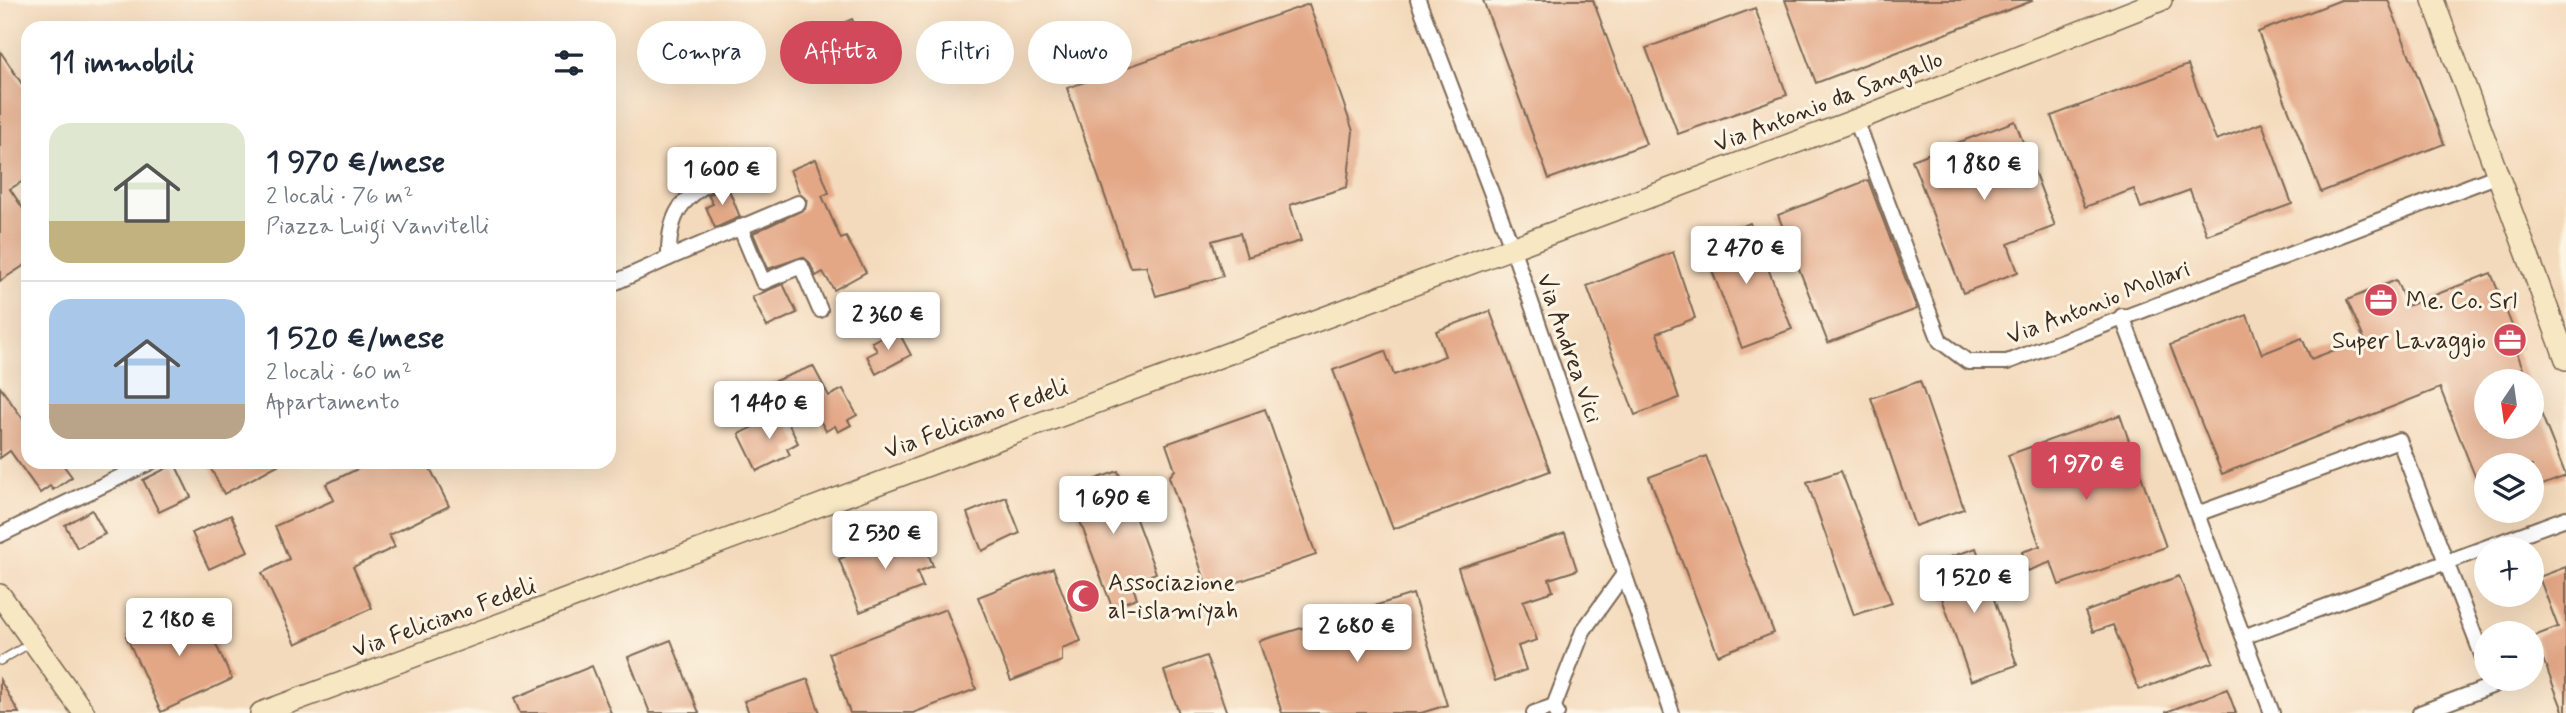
<!DOCTYPE html>
<html lang="it">
<head>
<meta charset="utf-8">
<style>
  :root { --surface:#fff; --page:#f6f6f7; --text:#1f2937; --muted:#747a83; --line:#e0e1e3; --accent:#d1495b }
  body { margin:0; font-family:Mynerve,sans-serif; background:var(--page); color:var(--text); height:100vh; display:flex; flex-direction:column; font-size:26px; white-space:nowrap }
  * { box-sizing:border-box; margin:0 }
  p { font-size:23px; color:var(--muted) }
  .icon { flex:none; width:38px; height:38px; fill:none; stroke:currentColor; stroke-width:2; stroke-linecap:round; stroke-linejoin:round }
  .map { position:relative; flex:1; overflow:hidden }
  .panel { position:absolute; left:21px; top:21px; width:595px; height:448px; display:flex; flex-direction:column; background:var(--surface); border-radius:21px; box-shadow:0 7px 28px #0002 }
  .panel>* { flex:none }
  .hud { position:absolute; left:637px; top:21px; width:665px; height:63px; display:flex; gap:14px }
  .needle { width:46px; rotate:193deg }
  .tools { position:absolute; left:2474px; top:369px; display:grid; gap:14px }
  .tools a { display:grid; place-items:center; width:70px; height:70px; border-radius:50%; background:var(--surface); box-shadow:0 7px 28px #0002; font-size:35px }
  .price { position:absolute; translate:-50% -60px; padding:0 16px; border-radius:7px; background:#fff; color:#222; font-size:23px; line-height:46px; filter:drop-shadow(0 2px 4px #0008) }
  .price::after { content:''; position:absolute; left:50%; top:42px; width:21px; height:16px; margin-left:-10px; background:inherit; clip-path:polygon(0 0,100% 0,50% 100%) }
  .price.active { background:var(--accent); color:#fff }
  ul { padding:0; list-style:none }
  li { display:flex; align-items:center; gap:21px; height:175px; padding:0 28px }
  li+li { border-top:2px solid var(--line) }
  li span { display:grid; place-items:center; flex:none; width:196px; height:140px; border-radius:21px; color:#555 }
  li>.icon { margin-inline-start:auto }
  span .icon { width:84px; height:84px; fill:#fffc; stroke-width:1 }
  li b { font-size:30px }
  h2 { display:flex; justify-content:space-between; align-items:center; height:84px; padding:0 28px; font-size:30px }
  .pill { padding:0 24px; border-radius:32px; background:var(--surface); box-shadow:0 7px 28px #0002; font-size:24px; line-height:63px }
  .pill.active { background:var(--accent); color:#fff }
  .map>svg:first-child { display:block }
  .building { fill:#e3a786 }
  .lines { fill:none; stroke-linecap:round; stroke-linejoin:round }
  .lane-casing { stroke:#7c6855; stroke-width:10 }
  .street-casing { stroke:#7c6855; stroke-width:18 }
  .secondary-casing { stroke:#7c6855; stroke-width:24 }
  .lane { stroke:#fff; stroke-width:7 }
  .street { stroke:#fff; stroke-width:14 }
  .secondary { stroke:#f8e7c3; stroke-width:21 }
  .labels { text-anchor:middle; stroke-width:6; stroke-linejoin:round; paint-order:stroke }
  .street-label { font-size:24px; fill:#3b2a1e; stroke:#fcf5e5 }
  .poi-label { font-size:24px; fill:#3b2a1e; stroke:#fcf5e5; text-anchor:start }
</style>
</head>
<body>
<div class="map">
<svg width="2566" height="713" viewBox="0 0 2566 713">
  <rect width="100%" height="100%" fill="#fcf5e5"/>
  <filter id="ink" filterUnits="userSpaceOnUse"><feTurbulence type="fractalNoise" baseFrequency=".0143" numOctaves="2"/><feDisplacementMap in="SourceGraphic" scale="14" xChannelSelector="R" yChannelSelector="G"/><feConvolveMatrix kernelMatrix="1 2 1 2 8 2 1 2 1" color-interpolation-filters="sRGB"/></filter>
  <filter id="wash" filterUnits="userSpaceOnUse"><feTurbulence type="fractalNoise" baseFrequency=".00686" numOctaves="4" result="noise"/><feDisplacementMap in="SourceGraphic" scale="28" xChannelSelector="R" yChannelSelector="G"/><feGaussianBlur stdDeviation="1.57" result="paint"/><feColorMatrix in="noise" values="0 0 0 0 0 0 0 0 0 0 0 0 0 0 0 0 0 1.4 0 .05"/><feComposite in="paint" operator="in"/></filter>
  <g filter="url(#wash)">
    <rect width="100%" height="100%" fill="#f4dabc"/>
    <g id="blocks">
      <g class="building">
        <polygon points="1483,0 1593,0 1646,144 1549,179"/>
        <polygon points="1785,0 2031,0 2032,1 1816,83"/>
        <polygon points="2341,0 2388,0 2444,144 2321,192 2258,32"/>
        <polygon points="1309,4 1353,131 1347,187 1290,205 1301,241 1247,257 1240,233 1212,241 1223,276 1156,296 1146,266 1130,267 1067,88"/>
        <polygon points="1755,8 1787,95 1678,134 1646,48"/>
        <polygon points="852,19 859,34 844,42 837,26"/>
        <polygon points="0,51 28,93 28,178 10,189 28,216 28,263 0,281"/>
        <polygon points="2188,65 2216,140 2262,123 2292,204 2207,235 2190,190 2141,208 2134,189 2085,207 2051,116"/>
        <polygon points="2015,121 2055,226 2008,244 2018,272 1963,293 1912,160"/>
        <polygon points="816,159 829,193 822,196 841,239 846,237 866,272 834,290 823,272 816,276 809,262 803,257 768,269 753,233 805,209 807,200 800,194 790,170"/>
        <polygon points="1868,180 1917,309 1828,343 1778,215"/>
        <polygon points="727,185 740,217 715,228 706,207 713,204 708,195"/>
        <polygon points="1750,223 1792,329 1742,348 1701,242"/>
        <polygon points="1673,252 1695,318 1657,333 1679,398 1635,415 1587,286"/>
        <polygon points="2491,273 2521,348 2516,350 2528,382 2487,382 2487,427 2532,427 2533,393 2566,476 2532,489 2532,466 2487,466 2486,504 2440,388 2222,474 2170,345 2247,315 2262,354 2302,338 2311,359 2364,339 2347,300 2396,280 2407,306"/>
        <polygon points="783,284 797,313 767,327 752,297"/>
        <polygon points="1490,311 1550,471 1393,529 1333,370 1385,351 1394,375 1445,356 1436,331"/>
        <polygon points="897,329 911,355 876,374 867,356 877,351 872,342"/>
        <polygon points="813,366 829,396 843,389 857,415 848,420 851,425 838,432 835,426 826,431 807,397 781,411 767,384"/>
        <polygon points="1920,381 1964,509 1915,526 1871,398"/>
        <polygon points="0,387 28,426 28,462 61,462 72,477 53,490 50,486 40,493 10,451 0,458"/>
        <polygon points="1265,409 1316,555 1209,592 1169,477 1175,470 1166,444"/>
        <polygon points="783,412 798,443 787,449 790,455 757,471 739,434"/>
        <polygon points="2120,415 2166,547 2059,585 2051,562 2028,571 2022,552 2040,546 2008,455"/>
        <polygon points="1706,456 1774,633 1718,655 1649,477"/>
        <polygon points="220,462 283,462 224,494 210,467"/>
        <polygon points="372,462 427,462 449,506 389,535 395,547 353,567 372,608 296,644 262,573 289,559 275,526 334,500 326,484"/>
        <polygon points="175,464 191,497 159,512 143,480"/>
        <polygon points="1118,471 1156,573 1131,582 1137,598 1112,607 1068,489"/>
        <polygon points="1841,471 1892,603 1854,615 1807,482"/>
        <polygon points="1006,497 1020,533 982,551 967,513"/>
        <polygon points="92,510 105,534 77,548 65,525"/>
        <polygon points="231,515 248,551 209,569 192,533"/>
        <polygon points="904,533 906,547 923,540 933,566 917,572 923,587 860,612 839,559"/>
        <polygon points="1565,533 1577,570 1549,579 1553,591 1523,601 1537,640 1518,646 1526,670 1495,681 1458,568"/>
        <polygon points="1976,548 2017,665 1971,681 1930,564"/>
        <polygon points="2566,567 2566,713 2564,713 2534,636 2558,627 2539,577"/>
        <polygon points="1053,568 1081,641 1062,648 1062,661 1011,681 978,597"/>
        <polygon points="2179,576 2213,662 2139,690 2113,625 2093,632 2085,612"/>
        <polygon points="1413,594 1447,705 1421,713 1282,713 1259,641"/>
        <polygon points="197,604 232,679 161,712 126,636"/>
        <polygon points="946,609 976,689 913,713 850,713 829,653"/>
        <polygon points="671,640 699,713 650,713 628,657"/>
        <polygon points="1206,656 1227,713 1179,713 1164,671"/>
        <polygon points="592,666 611,713 520,713 514,698"/>
        <polygon points="808,679 820,713 749,713 744,701"/>
        <polygon points="0,680 19,713 0,713"/>
        <polygon points="2227,689 2236,713 2166,713 2166,712"/>
      </g>
    </g>
  </g>
  <g filter="url(#ink)">
    <use href="#blocks" fill-opacity="0" stroke="#7c6855" stroke-width="2"/>
    <g class="lines">
      <g class="lane-casing">
        <polyline id="lane" points="0,661 29,644"/>
      </g>
      <g class="street-casing">
        <g id="street">
          <polyline points="1418,0 1512,247 1672,713"/>
          <polyline points="1856,120 1940,341 1968,362 2007,362 2496,176"/>
          <polyline points="740,227 763,282 801,266 820,310"/>
          <polyline points="669,258 798,203"/>
          <path d="M609 285 669 258C668 212 682 198 720 176"/>
          <polyline points="2122,316 2272,713"/>
          <polyline points="2197,514 2399,440 2487,668"/>
          <polyline points="0,535 151,462"/>
          <polyline points="2243,637 2566,518"/>
          <polyline points="1534,713 1554,706"/>
          <polyline points="1557,713 1554,706 1583,631 1624,574"/>
          <polyline points="2420,713 2494,685 2491,679"/>
        </g>
      </g>
      <g class="secondary-casing">
        <g id="secondary">
          <polyline points="2433,0 2566,359"/>
          <polyline points="0,595 84,713"/>
          <polyline points="261,713 1856,120 2161,0"/>
        </g>
      </g>
      <use href="#lane" class="lane"/>
      <use href="#street" class="street"/>
      <use href="#secondary" class="secondary"/>
    </g>
  </g>
  <defs>
    <g id="office-disc" transform="scale(1.75)"><circle r="9.5" fill="#d1495b" stroke="#fcf5e5"/><path d="M-6-3h4V-5.5h4V-3h4V5H-6ZM-1-4.5V-3h2v-1.5ZM-6 0V1H6V0Z" fill="#fff"/></g>
    <g id="mosque-disc" transform="scale(1.75)"><circle r="9.5" fill="#d1495b" stroke="#fcf5e5"/><path d="M3.5-4.9A6 6 0 1 0 3.5 4.9A5 5 0 1 1 3.5-4.9Z" fill="#fff"/></g>
  </defs>
  <g fill-rule="evenodd">
    <use href="#office-disc" x="2381" y="300"/>
    <use href="#office-disc" x="2510" y="340"/>
    <use href="#mosque-disc" x="1083" y="596"/>
  </g>
  <g class="labels">
    <g class="street-label">
      <text transform="translate(1828 101) rotate(-21)" y="8">Via Antonio da Sangallo</text>
      <text transform="translate(2098 302) rotate(-21)" y="8">Via Antonio Mollari</text>
      <text transform="translate(1570 348) rotate(71)" y="8">Via Andrea Vici</text>
      <text transform="translate(976 418) rotate(-20)" y="8">Via Feliciano Fedeli</text>
      <text transform="translate(444 617) rotate(-20)" y="8">Via Feliciano Fedeli</text>
    </g>
    <g class="poi-label">
      <text x="2406" y="308">Me. Co. Srl</text>
      <text x="2486" y="348" text-anchor="end">Super Lavaggio</text>
      <text x="1108" y="590">Associazione<tspan x="1108" dy="28">al-islamiyah</tspan></text>
    </g>
  </g>
</svg>
<div class="tools">
<a><svg class="needle" viewBox="-14 -14 28 28"><path d="M0-13l5 13h-10z" fill="#e53935"/><path d="M0 13l5-13h-10z" fill="#747a83"/></svg></a>
<a><svg class="icon" aria-label="layers" viewBox="0 0 24 24"><path d="M12 4l9 5-9 5-9-5zM3 14l9 5 9-5"/></svg></a>
<a>+</a>
<a>−</a>
</div>
<b class="price" style="left:1984px;top:202px">1 880 €</b>
<b class="price" style="left:722px;top:207px">1 600 €</b>
<b class="price" style="left:1746px;top:286px">2 470 €</b>
<b class="price" style="left:888px;top:352px">2 360 €</b>
<b class="price" style="left:769px;top:441px">1 440 €</b>
<b class="price active" style="left:2086px;top:502px">1 970 €</b>
<b class="price" style="left:1113px;top:536px">1 690 €</b>
<b class="price" style="left:885px;top:571px">2 530 €</b>
<b class="price" style="left:1974px;top:615px">1 520 €</b>
<b class="price" style="left:179px;top:658px">2 180 €</b>
<b class="price" style="left:1357px;top:664px">2 680 €</b>
<div class="hud">
<a class="pill">Compra</a>
<a class="pill active">Affitta</a>
<a class="pill">Filtri</a>
<a class="pill">Nuovo</a>
</div>
<section class="panel">
<h2>11 immobili<svg class="icon" aria-label="filters" viewBox="0 0 24 24"><path d="M4 7h16M4 17h16"/><circle cx="9" cy="7" r="2"/><circle cx="15" cy="17" r="2"/></svg></h2>
<ul>
<li><span style="background:linear-gradient(#dfe7d0 70%,#c2b280 0)"><svg class="icon" aria-label="home" viewBox="0 0 24 24"><path d="M3 11l9-7 9 7M6 9v11h12V9"/></svg></span><div><b>1 970 €/mese</b><p>2 locali · 76 m²</p><p>Piazza Luigi Vanvitelli</p></div></li>
<li><span style="background:linear-gradient(#a9c7e8 75%,#b9a48a 0)"><svg class="icon" aria-label="home" viewBox="0 0 24 24"><path d="M3 11l9-7 9 7M6 9v11h12V9"/></svg></span><div><b>1 520 €/mese</b><p>2 locali · 60 m²</p><p>Appartamento</p></div></li>
</ul>
</section>
</div>
</body>
</html>
